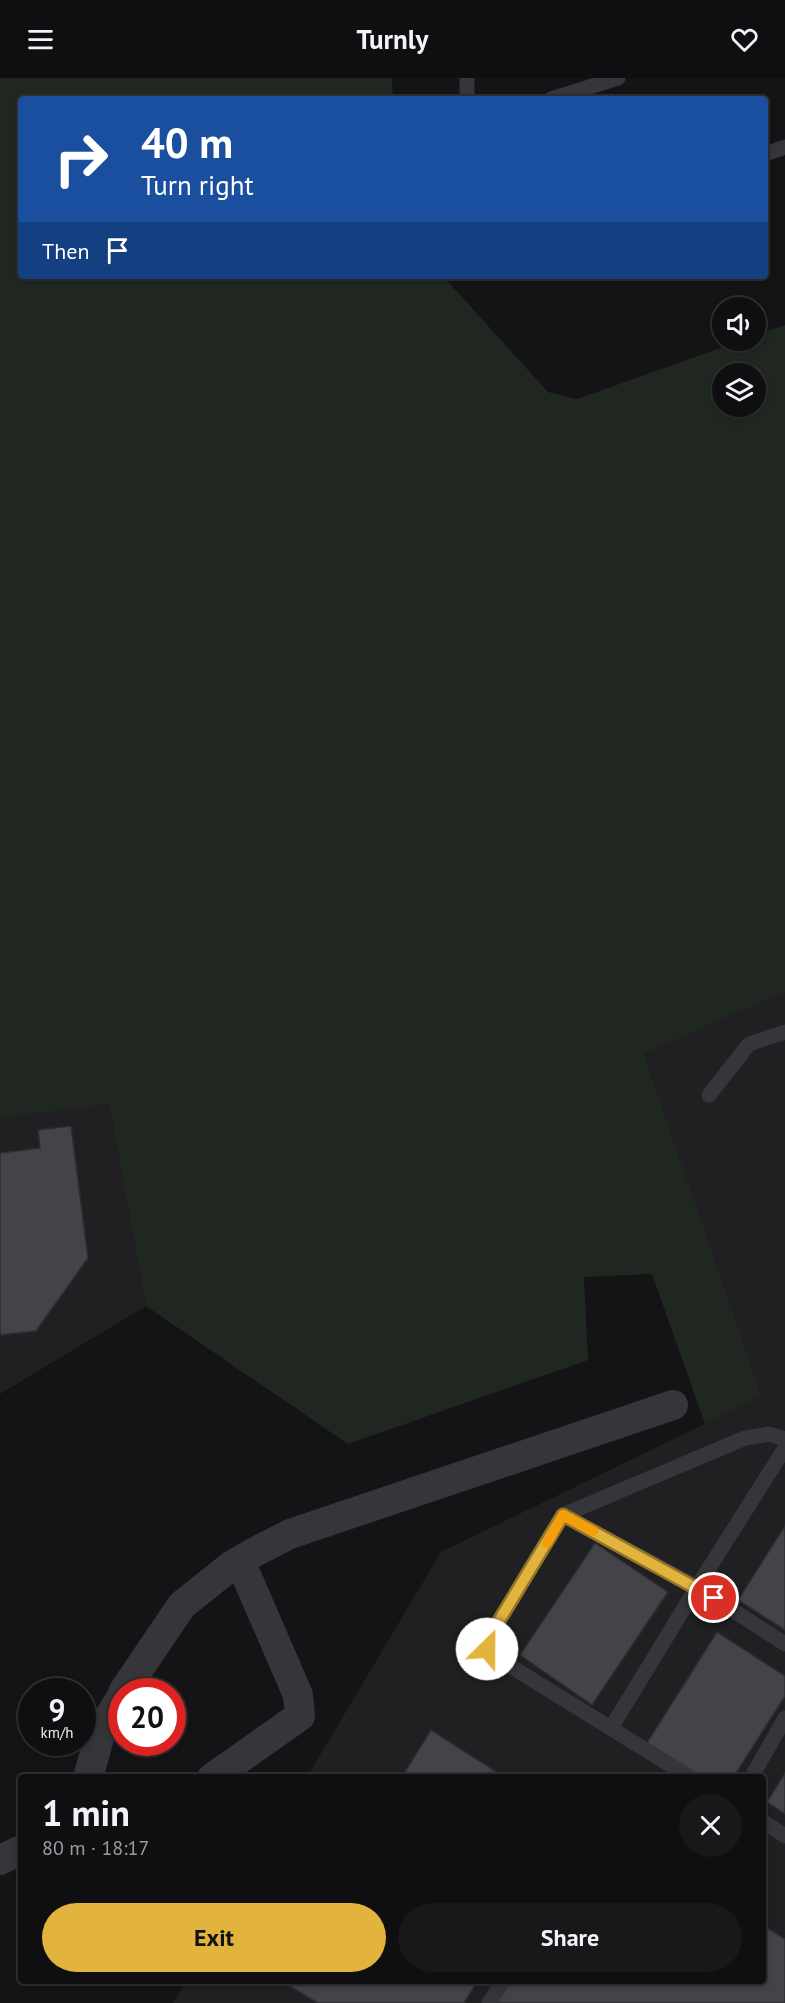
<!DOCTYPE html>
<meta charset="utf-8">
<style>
body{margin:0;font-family:"PT Sans",sans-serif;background:#181719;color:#f1f3f6;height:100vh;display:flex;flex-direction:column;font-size:22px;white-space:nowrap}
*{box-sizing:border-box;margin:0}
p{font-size:20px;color:#9b9c9f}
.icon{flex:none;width:33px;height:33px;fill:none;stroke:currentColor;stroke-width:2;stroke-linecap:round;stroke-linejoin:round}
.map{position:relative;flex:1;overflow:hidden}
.drawer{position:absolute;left:18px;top:1696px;width:748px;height:210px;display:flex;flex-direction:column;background:#0f0e10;border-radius:6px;box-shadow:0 3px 9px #0003,0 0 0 2px #2f2e30}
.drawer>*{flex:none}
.top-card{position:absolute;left:18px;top:18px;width:750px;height:183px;border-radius:6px;box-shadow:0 3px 9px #0003,0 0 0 2px #2f2e30;background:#1a4fa0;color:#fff;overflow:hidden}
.fabs{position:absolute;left:712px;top:219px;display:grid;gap:12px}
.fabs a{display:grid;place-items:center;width:54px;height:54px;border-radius:50%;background:#0f0e10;box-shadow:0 3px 9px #0003,0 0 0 2px #2f2e30;font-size:30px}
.speed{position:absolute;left:18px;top:1600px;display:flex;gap:12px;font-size:30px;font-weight:700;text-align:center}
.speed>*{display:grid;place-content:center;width:78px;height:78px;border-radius:50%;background:#0f0e10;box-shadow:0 3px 9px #0003,0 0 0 2px #2f2e30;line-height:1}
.speed small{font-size:15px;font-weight:400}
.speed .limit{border:9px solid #d22;background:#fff;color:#111}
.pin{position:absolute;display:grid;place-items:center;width:51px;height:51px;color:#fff;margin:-26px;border:3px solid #fff;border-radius:50%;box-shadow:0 2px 6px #0007}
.me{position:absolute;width:66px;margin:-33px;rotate:23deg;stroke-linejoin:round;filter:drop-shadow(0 0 4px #0008)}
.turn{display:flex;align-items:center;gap:21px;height:126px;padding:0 24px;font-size:27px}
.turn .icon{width:78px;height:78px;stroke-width:2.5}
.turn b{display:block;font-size:42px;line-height:51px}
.then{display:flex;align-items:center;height:57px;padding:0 24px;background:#0003;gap:12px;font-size:22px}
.round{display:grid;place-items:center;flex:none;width:63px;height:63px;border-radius:32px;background:#181719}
.head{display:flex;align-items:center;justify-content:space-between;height:102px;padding:0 24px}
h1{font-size:36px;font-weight:600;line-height:45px}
.button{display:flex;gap:12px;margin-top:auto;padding:12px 24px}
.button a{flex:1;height:69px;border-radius:36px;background:#e3b43d;color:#111;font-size:24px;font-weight:600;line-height:69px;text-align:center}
.button a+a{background:#181719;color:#f1f3f6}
header{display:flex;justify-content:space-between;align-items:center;height:78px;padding:0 24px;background:#0f0e10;font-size:27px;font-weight:600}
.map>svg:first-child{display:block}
.built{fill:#202022}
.green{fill:#202721;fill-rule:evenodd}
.building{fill:#434448;stroke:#2e2e31;stroke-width:1.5}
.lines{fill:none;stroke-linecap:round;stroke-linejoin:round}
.lane{stroke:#35353a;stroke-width:15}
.street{stroke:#35353a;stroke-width:30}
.route-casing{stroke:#947528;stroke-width:15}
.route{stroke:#e3b43d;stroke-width:10}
.slow{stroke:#f59e0b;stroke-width:10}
</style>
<header><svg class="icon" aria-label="menu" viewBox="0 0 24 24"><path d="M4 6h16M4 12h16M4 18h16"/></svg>Turnly<svg class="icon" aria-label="heart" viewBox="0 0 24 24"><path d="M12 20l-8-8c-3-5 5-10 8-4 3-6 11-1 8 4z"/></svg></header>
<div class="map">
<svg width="785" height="1925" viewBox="0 0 785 1925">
<rect width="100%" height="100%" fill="#141315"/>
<path class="built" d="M785 914V1925H173L186 1904H764V1700L307 1699 441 1474 762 1318 644 976Z
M109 1025 146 1228 0 1316V1040Z"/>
<path class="green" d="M0 0H392L393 21H21V198H443L548 314 577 321 740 263 756 262V257L785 247V914L644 976 762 1318 705 1346 652 1196 584 1199 588 1282 348 1366 146 1228 109 1026 0 1040ZM723 296H756V328H723Z"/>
<path class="building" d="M71 1048 88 1180 36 1253 0 1257V1075L40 1070 38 1052Z
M785 1448V1552L738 1522Z
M595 1465 668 1514 592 1627 520 1577Z
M717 1554 785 1598V1618L733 1700H694L645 1668Z
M431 1652 506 1700H401Z
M785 1695V1736L767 1724Z
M764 1848 785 1861V1925H494L507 1904H764Z
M283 1904H477L464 1925H318Z"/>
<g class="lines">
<path class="lane" d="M467 0V21
M551 21 618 0
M765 76 785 69
M709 1017 749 966 785 954
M563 1437 697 1509 785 1566
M611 1650 697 1509 785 1370
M691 1700 494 1578 487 1571 488 1561 563 1437 745 1360 769 1356 785 1361
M751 1700 785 1640
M764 1744 785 1758
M489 1925 502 1904"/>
<path class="street" d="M123 1614 182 1527 231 1488 253 1475 290 1456 673 1327
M88 1700 101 1653 122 1618
M212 1700 300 1638 298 1617 240 1483
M0 1782 21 1772"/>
</g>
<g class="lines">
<g class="route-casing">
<path id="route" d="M487 1571 488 1561 563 1437 714 1520"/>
</g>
<use href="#route" class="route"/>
<path class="slow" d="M547 1465 563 1437 593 1453"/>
</g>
</svg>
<div class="fabs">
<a><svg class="icon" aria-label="sound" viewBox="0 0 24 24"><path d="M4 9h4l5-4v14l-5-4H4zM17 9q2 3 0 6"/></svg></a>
<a><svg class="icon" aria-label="layers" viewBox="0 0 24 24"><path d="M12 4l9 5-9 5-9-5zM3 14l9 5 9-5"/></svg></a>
</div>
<div class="speed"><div>9<small>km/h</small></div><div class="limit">20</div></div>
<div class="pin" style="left:714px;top:1520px;background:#d93025"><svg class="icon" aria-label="arrive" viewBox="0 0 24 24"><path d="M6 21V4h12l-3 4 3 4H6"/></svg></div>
<svg class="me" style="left:487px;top:1571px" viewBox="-20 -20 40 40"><circle r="19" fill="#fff"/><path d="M0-13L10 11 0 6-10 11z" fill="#e3b43d"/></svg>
<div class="top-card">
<div class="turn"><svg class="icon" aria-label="right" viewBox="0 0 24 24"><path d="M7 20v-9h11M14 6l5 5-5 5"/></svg><div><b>40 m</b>Turn right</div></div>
<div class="then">Then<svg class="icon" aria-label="arrive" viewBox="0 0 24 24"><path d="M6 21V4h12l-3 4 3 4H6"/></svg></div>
</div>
<section class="drawer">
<div class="head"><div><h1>1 min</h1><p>80 m · 18:17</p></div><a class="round"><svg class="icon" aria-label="close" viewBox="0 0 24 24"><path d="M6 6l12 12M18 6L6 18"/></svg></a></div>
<div class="button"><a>Exit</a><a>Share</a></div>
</section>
</div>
